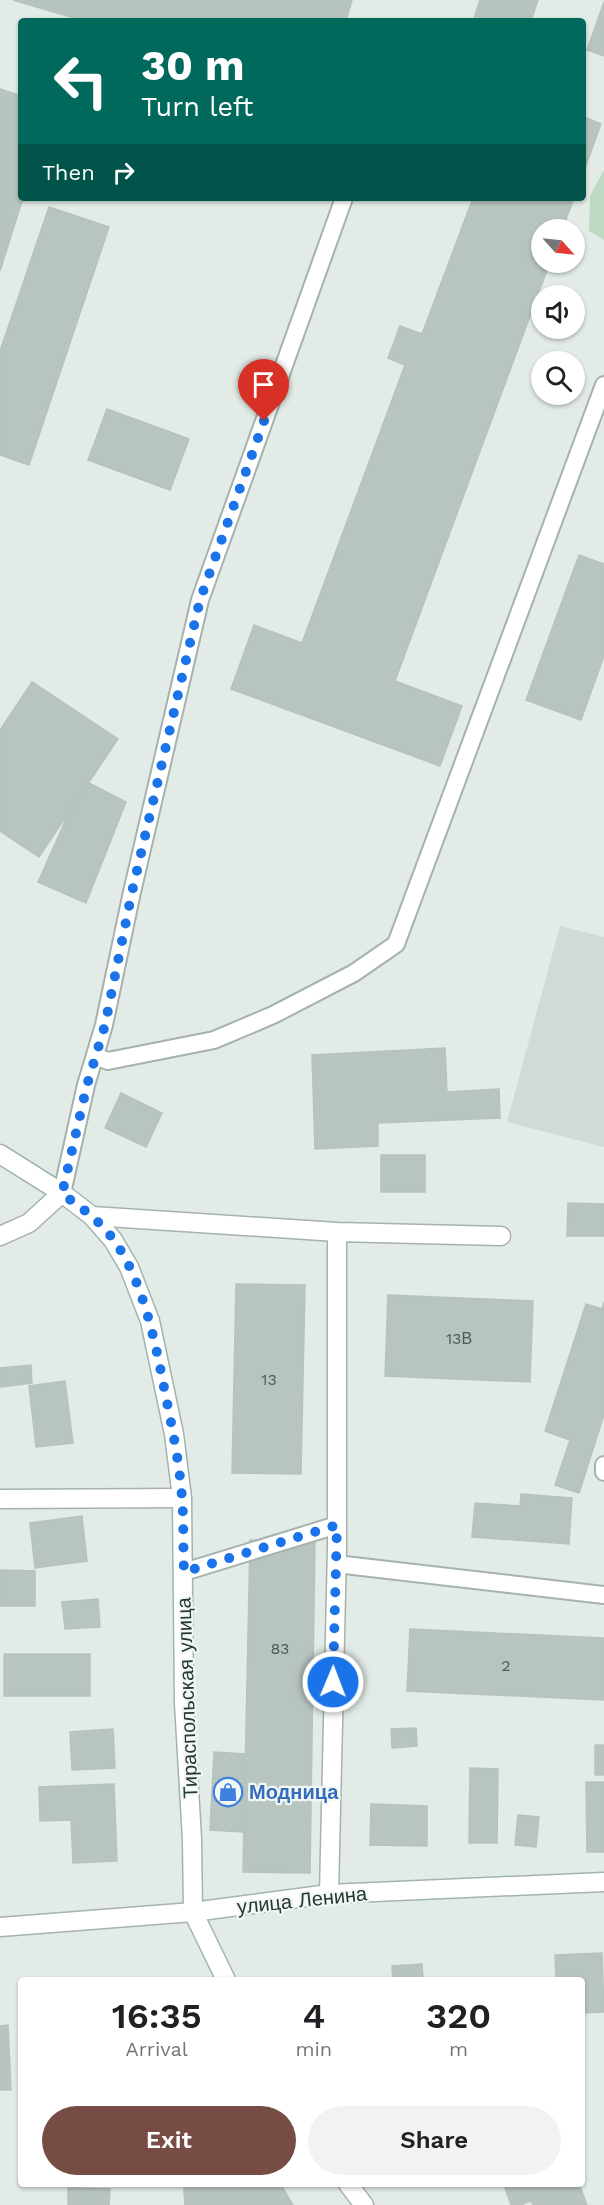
<!DOCTYPE html>
<meta charset="utf-8">
<style>
body{margin:0;font-family:"Work Sans",sans-serif;background:#f2f2f2;color:#202124;height:100vh;display:flex;flex-direction:column;font-size:22px;white-space:nowrap}
*{box-sizing:border-box;margin:0}
p{font-size:20px;color:#757577}
.icon{flex:none;width:33px;height:33px;fill:none;stroke:currentColor;stroke-width:2;stroke-linecap:round;stroke-linejoin:round}
.map{position:relative;flex:1;overflow:hidden}
.side{position:absolute;left:18px;top:1977px;width:567px;height:210px;display:flex;flex-direction:column;background:#fff;border-radius:6px;box-shadow:0 2px 4px #0004}
.side>*{flex:none}
.top-card{position:absolute;left:18px;top:18px;width:568px;height:183px;border-radius:6px;box-shadow:0 2px 4px #0004;background:#00695c;color:#fff;overflow:hidden}
.needle{width:39px;rotate:117deg}
.fabs{position:absolute;left:531px;top:219px;display:grid;gap:12px}
.fabs a{display:grid;place-items:center;width:54px;height:54px;border-radius:50%;background:#fff;box-shadow:0 2px 4px #0004;font-size:30px}
.pin{position:absolute;display:grid;place-items:center;width:51px;height:51px;color:#fff;margin:-62px -26px;border-radius:50% 50% 50% 0;rotate:-45deg;box-shadow:0 0 6px #0007}
.pin .icon{rotate:45deg}
.me{position:absolute;width:66px;margin:-33px;rotate:1deg;stroke-linejoin:round;filter:drop-shadow(0 0 4px #0008)}
.turn{display:flex;align-items:center;gap:21px;height:126px;padding:0 24px;font-size:27px}
.turn .icon{width:78px;height:78px;stroke-width:2.5}
.turn b{display:block;font-size:42px;line-height:51px}
.then{display:flex;align-items:center;height:57px;padding:0 24px;background:#0003;gap:12px;font-size:22px}
.eta{display:flex;justify-content:space-evenly;align-items:center;height:102px;text-align:center}
.eta b{font-size:36px;font-weight:600;line-height:42px}
.cta{display:flex;gap:12px;margin-top:auto;padding:12px 24px}
.cta a{flex:1;height:69px;border-radius:36px;background:#774c44;color:#fff;font-size:24px;font-weight:600;line-height:69px;text-align:center}
.cta a+a{background:#f2f2f2;color:#202124}
.map>svg:first-child{display:block}
.built{fill:#d1dad5}
.green{fill:#bed9c4}
.building{fill:#b8c5bf;stroke:#b6c3bd;stroke-width:1.5}
.lines{fill:none;stroke-linecap:round;stroke-linejoin:round}
.lane-casing{stroke:#a5b2ad;stroke-width:20}
.street-casing{stroke:#a5b2ad;stroke-width:21}
.secondary-casing{stroke:#a2b5ad;stroke-width:21}
.lane{stroke:#fff;stroke-width:16}
.street{stroke:#fff;stroke-width:18}
.secondary{stroke:#fff;stroke-width:18}
.route{stroke:#1a73e8;stroke-width:10;stroke-dasharray:0 18}
.labels{text-anchor:middle;dominant-baseline:central;stroke-width:4.5;stroke-linejoin:round;paint-order:stroke}
.number-label{font-size:16px;fill:#495c56}
.street-label{font-size:20px;fill:#243933;stroke:#f2f7f5}
.shop-label{font-size:20px;font-weight:bold;fill:#366cbe;stroke:#f2f7f5;text-anchor:start}
</style>
<div class="map">
<svg width="604" height="2205" viewBox="0 0 604 2205">
<rect width="100%" height="100%" fill="#e2ebe6"/>
<path class="built" d="M560 926 604 937V1147L507 1122Z"/>
<path class="green" d="M604 170V240L589 231 590 196Z"/>
<path class="building" d="M13 0H352L346 21H84Z
M480 0H538L531 21H473Z
M604 2V56L587 50Z
M0 89 21 96V198H23L0 271Z
M584 117 601 124 584 171Z
M473 198H574L562 230H542V262H550L395 681 462 706 440 766 231 689 254 625 302 643 405 365 388 358 400 326 422 334Z
M49 207 109 227 29 465 0 455V351Z
M107 409 189 439 170 490 88 460Z
M579 555 604 564V656L581 720 526 700Z
M32 682 118 739 39 857 0 831V730Z
M89 783 126 802 86 903 38 882 67 817Z
M445 1048 447 1092 499 1089 500 1118 378 1123V1146L315 1149 312 1055Z
M121 1093 162 1113 146 1147 105 1128Z
M381 1155H425V1192H381Z
M568 1203 604 1204V1236H567Z
M236 1284 305 1285 301 1474 232 1473Z
M388 1295 533 1301 530 1382 385 1376Z
M604 1302V1415L579 1493 555 1485 570 1440 545 1431 586 1304 602 1309Z
M31 1365 32 1383 0 1387V1368Z
M65 1381 73 1443 36 1447 29 1386Z
M521 1494 572 1498 569 1544 472 1537 475 1503 520 1506Z
M82 1516 87 1561 35 1568 30 1523Z
M250 1540 315 1541 310 1873 243 1872Z
M0 1570 35 1571V1606H0Z
M98 1599 100 1627 65 1629 62 1602Z
M410 1629 604 1638V1700L407 1691Z
M4 1654H90V1696H4Z
M416 1728 417 1746 392 1748 391 1729Z
M113 1729 115 1768 72 1770 70 1732Z
M595 1745H604V1775H595Z
M214 1752 245 1754 243 1832 210 1830Z
M470 1768 498 1769 497 1843H469Z
M586 1782H604V1852H587Z
M114 1784 117 1861 73 1863 71 1820 40 1821 39 1787Z
M371 1804 427 1806V1846L370 1845Z
M518 1815 539 1817 536 1847 515 1845Z
M602 1953 604 2012 582 2013V1980H556L555 1955Z
M422 1964 423 1980H393L392 1966Z
M8 2025 11 2090H0V2026Z
M184 2184H283L281 2185 293 2205H248L240 2192H184Z
M517 2184H579L587 2205H533L531 2201 520 2205H511L505 2188Z
M68 2188 110 2189 109 2205H68Z
M184 2192H240L248 2205H185Z"/>
<g class="lines">
<g class="lane-casing">
<path id="lane" d="M95 1056 108 1061 214 1040 273 1015 354 973 396 944 604 385
M62 1193 86 1085 104 1025 132 892 200 600 344 198
M604 1465V1472
M336 1564 604 1595
M184 1572 337 1525"/>
</g>
<g class="street-casing">
<path id="street" d="M92 1216 337 1232 501 1236
M0 1236 29 1223 62 1193
M0 1499 182 1498
M329 1894 337 1549V1232
M0 1927 193 1912"/>
</g>
<g class="secondary-casing">
<path id="secondary" d="M0 1154 62 1193 92 1216 113 1240 129 1267 150 1321 174 1434 182 1498 184 1703 192 1839 193 1912 226 1980
M193 1912 329 1894 604 1882
M348 2184 364 2205"/>
</g>
<use href="#lane" class="lane"/>
<use href="#street" class="street"/>
<use href="#secondary" class="secondary"/>
</g>
<g class="lines">
<path class="route" d="M264 421 200 600 132 892 105 1025 87 1085 62 1194C81 1207 99 1220 113 1239 140 1276 152 1328 161 1372 169 1414 179 1456 182 1498 184 1523 183 1548 184 1572L337 1525 333 1682"/>
</g>
<defs>
<g id="shop-ring" transform="scale(1.5)"><circle r="9.5" fill="#f2f7f5" stroke="#3f7fe0" stroke-width="1.5"/><path d="M-5-2.5h2.3a2.7 3.5 0 0 1 5.4 0H5L5.5 6h-11ZM-1.5-2.5h3a1.5 2.3 0 0 0-3 0Z" fill="#3f7fe0"/></g>
</defs>
<g fill-rule="evenodd">
<use href="#shop-ring" x="228" y="1792"/>
</g>
<g class="labels">
<g class="number-label">
<text x="459" y="1338">13В</text>
<text x="269" y="1379">13</text>
<text x="280" y="1648">83</text>
<text x="506" y="1665">2</text>
</g>
<g class="street-label">
<text transform="translate(187 1698) rotate(-92)">Тираспольская улица</text>
<text transform="translate(302 1900) rotate(-6)">улица Ленина</text>
</g>
<g class="shop-label">
<text x="249" y="1792">Модница</text>
</g>
</g>
</svg>
<div class="fabs">
<a><svg class="needle" viewBox="-14 -14 28 28"><path d="M0-13l5 13h-10z" fill="#e53935"/><path d="M0 13l5-13h-10z" fill="#757577"/></svg></a>
<a><svg class="icon" aria-label="sound" viewBox="0 0 24 24"><path d="M4 9h4l5-4v14l-5-4H4zM17 9q2 3 0 6"/></svg></a>
<a><svg class="icon" aria-label="search" viewBox="0 0 24 24"><circle cx="10" cy="10" r="6"/><path d="M15 15l6 6"/></svg></a>
</div>
<div class="pin" style="left:264px;top:421px;background:#d93025"><svg class="icon" aria-label="arrive" viewBox="0 0 24 24"><path d="M6 21V4h12l-3 4 3 4H6"/></svg></div>
<svg class="me" style="left:333px;top:1682px" viewBox="-20 -20 40 40"><circle r="17" fill="#1a73e8" stroke="#fff" stroke-width="3"/><path d="M0-11L8 9 0 5-8 9z" fill="#fff"/></svg>
<div class="top-card">
<div class="turn"><svg class="icon" aria-label="left" viewBox="0 0 24 24"><path d="M17 20v-9H6M10 6l-5 5 5 5"/></svg><div><b>30 m</b>Turn left</div></div>
<div class="then">Then<svg class="icon" aria-label="right" viewBox="0 0 24 24"><path d="M7 20v-9h11M14 6l5 5-5 5"/></svg></div>
</div>
<section class="side">
<div class="eta">
<div><b>16:35</b><p>Arrival</p></div>
<div><b>4</b><p>min</p></div>
<div><b>320</b><p>m</p></div>
</div>
<div class="cta"><a>Exit</a><a>Share</a></div>
</section>
</div>
